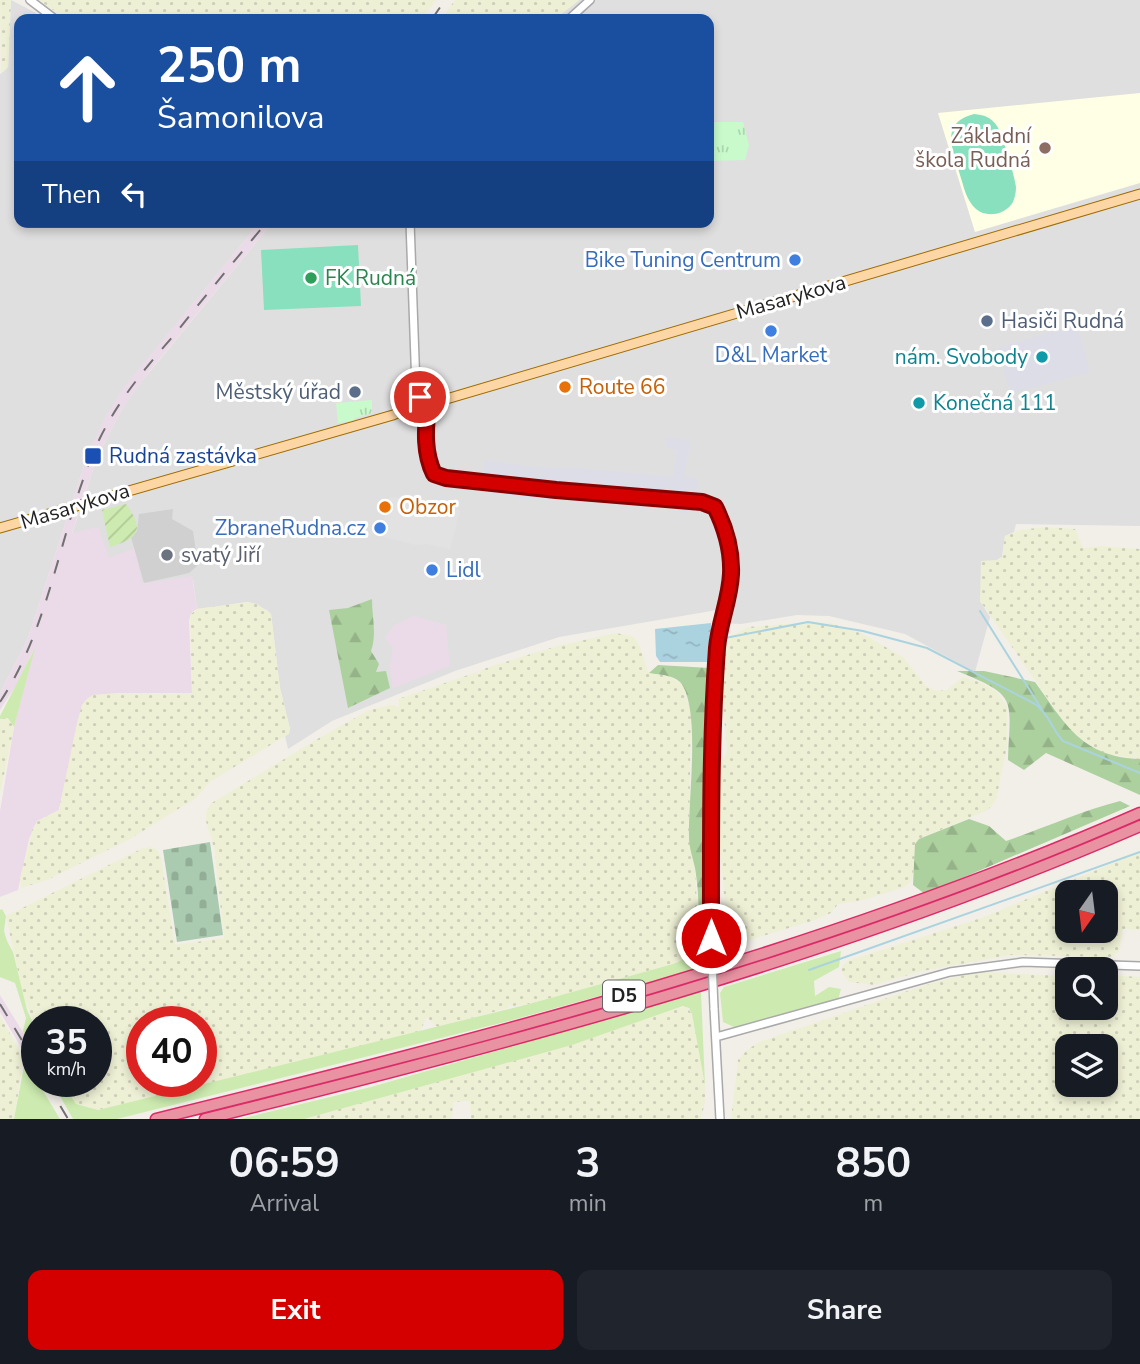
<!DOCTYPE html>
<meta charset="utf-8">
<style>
body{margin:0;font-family:"Nunito Sans",sans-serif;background:#20242c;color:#f1f3f6;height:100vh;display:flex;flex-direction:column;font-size:26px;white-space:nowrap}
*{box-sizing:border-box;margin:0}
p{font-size:23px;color:#9ea1a6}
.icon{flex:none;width:38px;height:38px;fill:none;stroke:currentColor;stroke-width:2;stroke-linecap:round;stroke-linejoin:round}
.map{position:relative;height:1119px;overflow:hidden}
.panel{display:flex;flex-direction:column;background:#171b24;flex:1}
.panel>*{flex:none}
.hud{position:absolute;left:14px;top:14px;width:700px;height:214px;border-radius:14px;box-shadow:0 4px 10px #0003;background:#1a4fa0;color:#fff;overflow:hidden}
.needle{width:46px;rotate:194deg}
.controls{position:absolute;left:1055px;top:880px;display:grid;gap:14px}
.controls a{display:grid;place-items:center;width:63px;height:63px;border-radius:14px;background:#171b24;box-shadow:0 4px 10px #0003;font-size:35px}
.speed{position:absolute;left:21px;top:1006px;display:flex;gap:14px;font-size:35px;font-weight:700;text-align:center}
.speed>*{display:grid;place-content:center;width:91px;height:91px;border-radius:50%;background:#171b24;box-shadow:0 4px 10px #0003;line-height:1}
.speed small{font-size:18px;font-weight:400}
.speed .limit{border:10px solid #d22;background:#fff;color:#111}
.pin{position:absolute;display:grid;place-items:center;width:60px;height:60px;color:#fff;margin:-30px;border:4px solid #fff;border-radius:50%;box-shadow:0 2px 7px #0007}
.me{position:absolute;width:77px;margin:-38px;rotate:0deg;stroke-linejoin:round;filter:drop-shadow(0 0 5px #0008)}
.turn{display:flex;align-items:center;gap:24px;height:147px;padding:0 28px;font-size:32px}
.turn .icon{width:91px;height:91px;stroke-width:2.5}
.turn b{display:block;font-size:49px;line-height:60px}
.then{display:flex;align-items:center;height:66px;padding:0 28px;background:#0003;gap:14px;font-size:26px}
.eta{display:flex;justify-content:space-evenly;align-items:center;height:119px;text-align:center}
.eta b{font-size:42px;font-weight:700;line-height:49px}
.primary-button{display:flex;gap:14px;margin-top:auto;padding:14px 28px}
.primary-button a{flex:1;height:80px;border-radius:14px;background:#d40000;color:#fff;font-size:28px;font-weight:700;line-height:80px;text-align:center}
.primary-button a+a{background:#20242c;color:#f1f3f6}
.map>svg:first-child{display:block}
.residential{fill:#e0dfdf}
.industrial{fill:#ebdbe8}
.education{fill:#ffffe5}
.religious{fill:#d0d0d0}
.farmland{fill:url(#farmland-dots);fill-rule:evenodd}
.grass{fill:#cdebb0}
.forest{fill:url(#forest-firs)}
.cemetery{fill:url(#cemetery-stones)}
.park{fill:url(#park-tufts)}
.garden{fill:url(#garden-furrows)}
.pitch{fill:#88e0be}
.parking{fill:#e2e2e2}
.plaza{fill:#dddde8}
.water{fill:url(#water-ripples)}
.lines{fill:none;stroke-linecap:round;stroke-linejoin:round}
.stream{stroke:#aad3df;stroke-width:2}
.minor-casing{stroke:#a9a9a9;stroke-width:10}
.major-casing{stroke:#a06b00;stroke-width:11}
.highway-casing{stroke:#dc2a67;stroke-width:13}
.minor{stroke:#fff;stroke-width:7}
.major{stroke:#fcd6a4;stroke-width:9}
.highway{stroke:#e892a2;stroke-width:10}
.rail{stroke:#707070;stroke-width:2;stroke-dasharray:14 14;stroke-linecap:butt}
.minor-bridge-casing{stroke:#a9a9a9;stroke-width:10;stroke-linecap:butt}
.minor-bridge{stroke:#fff;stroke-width:7}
.route-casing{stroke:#8a0000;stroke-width:18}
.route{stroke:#d40000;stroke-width:12}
.education-dot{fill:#8d6e63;stroke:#fff;stroke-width:2.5}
.shop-dot{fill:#3f7fe0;stroke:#fff;stroke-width:2.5}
.leisure-dot{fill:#2e9e5b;stroke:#fff;stroke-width:2.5}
.service-dot{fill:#5c6f8a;stroke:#fff;stroke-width:2.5}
.culture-dot{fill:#0f9aa8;stroke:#fff;stroke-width:2.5}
.food-dot{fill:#e8710a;stroke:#fff;stroke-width:2.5}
.transit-dot{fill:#1a4fb4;stroke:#fff;stroke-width:2.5}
.worship-dot{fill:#6b7280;stroke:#fff;stroke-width:2.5}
.labels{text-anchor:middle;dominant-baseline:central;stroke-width:6;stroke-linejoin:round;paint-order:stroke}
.shield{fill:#fff;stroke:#646464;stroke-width:2}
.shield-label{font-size:19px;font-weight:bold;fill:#222}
.education-label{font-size:21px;fill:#785e54;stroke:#fff;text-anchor:end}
.shop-label{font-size:21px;fill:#366cbe;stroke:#fff;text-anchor:end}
.leisure-label{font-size:21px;fill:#27864d;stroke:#fff;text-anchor:start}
.street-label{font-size:21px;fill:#222;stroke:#fff}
.service-label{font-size:21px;fill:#4e5e75;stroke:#fff;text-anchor:start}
.culture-label{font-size:21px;fill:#0d838f;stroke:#fff;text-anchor:end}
.food-label{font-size:21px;fill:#c56008;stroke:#fff;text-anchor:start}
.transit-label{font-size:21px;fill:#164399;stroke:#fff;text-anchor:start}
.worship-label{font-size:21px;fill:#5b616d;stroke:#fff;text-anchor:start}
</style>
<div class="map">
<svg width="1140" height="1119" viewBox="0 0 1140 1119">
<defs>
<pattern id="farmland-dots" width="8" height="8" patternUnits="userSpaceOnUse" patternTransform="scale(1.75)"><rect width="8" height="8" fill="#eef0d5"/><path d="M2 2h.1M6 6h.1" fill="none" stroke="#ccceb7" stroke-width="1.8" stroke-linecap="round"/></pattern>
<pattern id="forest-firs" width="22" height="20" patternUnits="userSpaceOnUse" patternTransform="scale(1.75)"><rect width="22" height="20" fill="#add19e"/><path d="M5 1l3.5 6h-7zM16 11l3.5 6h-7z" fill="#95b388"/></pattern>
<pattern id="cemetery-stones" width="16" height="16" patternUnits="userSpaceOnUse" patternTransform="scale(1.75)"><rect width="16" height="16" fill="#aacbaf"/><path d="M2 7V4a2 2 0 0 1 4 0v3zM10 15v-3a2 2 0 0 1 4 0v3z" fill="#92ae96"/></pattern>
<pattern id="park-tufts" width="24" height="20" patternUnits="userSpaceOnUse" patternTransform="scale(1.75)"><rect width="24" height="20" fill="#c8facc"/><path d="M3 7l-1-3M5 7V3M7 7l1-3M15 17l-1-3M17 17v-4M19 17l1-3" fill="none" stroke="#acd6af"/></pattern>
<pattern id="garden-furrows" width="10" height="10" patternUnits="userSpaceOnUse" patternTransform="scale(1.75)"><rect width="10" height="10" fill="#cdebb0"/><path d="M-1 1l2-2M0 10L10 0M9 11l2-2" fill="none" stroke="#b0c997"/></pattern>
<pattern id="water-ripples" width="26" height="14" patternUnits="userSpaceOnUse" patternTransform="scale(1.75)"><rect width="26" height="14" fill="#aad3df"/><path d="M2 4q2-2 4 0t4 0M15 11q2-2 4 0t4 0" fill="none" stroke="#92b5bf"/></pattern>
</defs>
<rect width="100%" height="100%" fill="#f2efe9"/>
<path class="residential" d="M11 0 36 13 35 19H19V222H260L142 366 114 404 88 454 27 641 0 693V74L8 67Z
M579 0H1140V526L1016 524 1014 532 1005 536 1002 557 997 560 980 601 990 617 975 672 905 634 829 616 797 615 741 624 721 623 723 609 559 637 455 671 332 721 288 749 285 736 290 729 280 688 271 614 267 610 248 602 197 609 193 580 142 584 109 558 72 534 97 457 122 409 133 392 273 222H709V19H555Z"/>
<path class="industrial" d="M260 222H273L149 372 122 409 97 457 72 533 98 527 109 558 135 548 142 584 192 576 197 609 192 612 189 620 192 693 93 695 82 705 59 810 37 821 29 839 18 890 0 897V811L14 727 33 651 19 681 0 710V693L27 641 88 454 105 418 125 386Z
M414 616 446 625 450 666 393 688 390 667 393 648 385 637 395 625Z
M0 995 37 1055V1074L0 1012Z"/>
<path class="education" d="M1140 93V183L975 232 938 113Z"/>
<path class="religious" d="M173 509 172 519 193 531 198 565 189 573 144 583 131 537 137 531 139 514Z"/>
<path class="farmland" d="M0 0H11L8 67 1 74Z
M39 0H436L422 19H66Z
M455 0H579L555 19H441Z
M1045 527 1075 529 1083 548 1101 546 1140 549V759L1105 754 1088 744 1068 728 980 601 981 561 997 560 1002 557 1005 536 1020 530Z
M248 602 257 604 271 614 280 688 290 729 289 734 211 781 196 798 130 839 47 880 21 888 20 878 33 828 38 821 59 810 77 723 82 705 87 699 93 695 117 693H192L190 615 197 609Z
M811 622 831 623 863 634 903 657 926 686 937 691 947 690 963 677 982 683 997 692 1007 706V746L996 800 988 810 919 839 912 880 905 887 863 900 838 904 831 913 815 920 737 944 729 932 726 917 719 841 720 764 727 752 723 703 725 650 731 636 748 627Z
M615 633 633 636 640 647 648 672 671 677 683 685 691 714 689 835 695 869 697 905V940L687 958 673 964 529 1004 513 1006 509 1004 508 1008 438 1027 434 1025 427 1017 420 1031 405 1035 134 1102 98 1110 76 1104 61 1082H96V1022H37V1031L23 995 6 916 143 848 152 847 158 851 161 858 175 945 224 938 214 848 206 821V814L210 804 319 738 369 710 389 705H395L399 708 398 699 477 672 479 675 481 670 492 666 554 647ZM142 1022H201V1082H142Z
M8 717 14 727 0 794V719Z
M1140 852V930L1123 929 1119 951 1113 957 1011 955 922 971 874 985 849 982 841 971 842 966 847 961 981 918ZM1068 892H1106V931H1068Z
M981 972 1067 976 1068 1008H1106V975L1140 977V1119H731L738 1060 747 1050 759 1042 916 988 951 978ZM1068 1046H1106V1085H1068Z
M686 1006 692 1014 705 1085V1102L701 1119H471L470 1101 453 1102 452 1119H305Z
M0 1016 17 1046 23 1063 14 1119H0Z"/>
<path class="grass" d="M35 648 14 727 8 718 0 719V716Z
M2 909 6 916 4 931 7 941 13 952 27 1010 37 1031V1055L23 1031 26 1018 15 983 0 977V910Z
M707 945 705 967 505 1022 117 1119H73L52 1082H61L76 1104 98 1110 529 1004 673 964C688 959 693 949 707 945Z
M841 951 839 967 814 981 815 996 829 987 841 989 838 1000 736 1028 723 1022 720 993 724 987Z
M701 992 705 1085 692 1014 689 1008 683 1006 572 1045 304 1119H240L371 1087Z
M25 1061 60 1119H14Z"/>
<path class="forest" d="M372 599C372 617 377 635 371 651L379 664 376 672 386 671 390 688 348 708 329 610 348 608Z
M658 665 710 668 704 821 707 945 693 949C701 926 699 892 695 868 693 858 689 848 689 837 688 800 700 717 683 686 677 675 661 675 649 673Z
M957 671H984L1035 682C1066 725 1082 757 1140 759V795L1046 753 1024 770 1008 760C1010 698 1019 696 957 671Z
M1120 801 1130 806 925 894 913 885 915 844 919 839 969 819 989 826 1006 841C1044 828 1081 811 1120 801Z"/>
<path class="cemetery" d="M210 842 223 935 177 942 163 850Z"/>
<path class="park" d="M709 122H743L749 145 745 160 709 161Z
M372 400V413L355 418 353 421 338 423 336 403Z"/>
<path class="garden" d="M126 504C145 530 139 538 110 547L102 510Z"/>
<path class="pitch" d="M974 114C984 115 991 117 997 126 1002 133 1015 177 1016 187 1016 192 1015 197 1013 202 1006 215 986 218 976 209 966 200 964 187 960 175 953 150 939 123 974 114Z
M358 245 361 306 264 310 261 250Z"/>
<path class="parking" d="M390 497 434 501 454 505 453 509 460 511 450 549 427 544 416 545 380 536Z"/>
<path class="plaza" d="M1077 325 1090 372 1011 394 996 348Z
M666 437 691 441 684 477 698 479 696 510H690V513H677L676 507 645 506V504L567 498 521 499 511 495 481 490 485 460 535 467 581 468 673 477 677 450 667 448Z"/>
<path class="water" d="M711 623 712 662H660L656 656 655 629Z"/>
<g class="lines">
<path class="stream" d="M980 611 1041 708
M720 639 808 622 863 631 927 648 1035 704C1049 714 1052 729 1063 741L1140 773
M809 970 1140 852"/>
<g class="minor-casing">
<path id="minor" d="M30 0 55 19
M569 19 590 0
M410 222 416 387 412 404
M427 415C424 434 425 456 434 474L446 478 556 490 702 502 715 507C725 527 732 551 731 574 730 599 718 623 717 648 710 744 711 841 711 938
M714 1008 720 1119
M716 1037 950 972 1023 962 1140 966"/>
</g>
<g class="major-casing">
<path id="major" d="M411 407 414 417 423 418 428 411 424 402
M0 528 393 415 411 407 416 402 443 400 1140 194"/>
</g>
<g class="highway-casing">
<path id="highway" d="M156 1119C489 1037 825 951 1140 813
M205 1119C522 1041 840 956 1140 826"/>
</g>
<use href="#minor" class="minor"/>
<use href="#major" class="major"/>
<use href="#highway" class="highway"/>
<path class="rail" d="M432 19 445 0
M0 702C53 622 60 523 100 438 119 399 147 366 175 334 205 296 236 259 267 222
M0 1004 37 1065
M46 1082 68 1119"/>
<g class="minor-bridge-casing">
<path id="minor-bridge" d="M711 938 714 1008"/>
</g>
<use href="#minor-bridge" class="minor-bridge"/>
</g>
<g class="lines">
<g class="route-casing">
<path id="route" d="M420 397 428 408C425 430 424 453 434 474L446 478 556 490 702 502 715 507C725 527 732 551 731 574 730 599 719 623 717 648 710 744 711 841 711 938"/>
</g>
<use href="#route" class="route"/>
</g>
<circle class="education-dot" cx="1045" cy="148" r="7"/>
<g class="shop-dot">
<circle cx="795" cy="260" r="7"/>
<circle cx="771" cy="331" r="7"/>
<circle cx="380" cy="528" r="7"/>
<circle cx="432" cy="570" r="7"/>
</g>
<circle class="leisure-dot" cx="311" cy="278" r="7"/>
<g class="service-dot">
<circle cx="987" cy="321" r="7"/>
<circle cx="355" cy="392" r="7"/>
</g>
<g class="culture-dot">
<circle cx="1042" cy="357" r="7"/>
<circle cx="919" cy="403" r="7"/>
</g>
<g class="food-dot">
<circle cx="565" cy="387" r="7"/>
<circle cx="385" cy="507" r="7"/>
</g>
<rect class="transit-dot" x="84" y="447" width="18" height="18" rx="3.5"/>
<circle class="worship-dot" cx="167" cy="555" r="7"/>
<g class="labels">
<rect class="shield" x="603" y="980.5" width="42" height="31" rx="5"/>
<g class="shield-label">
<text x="624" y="996">D5</text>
</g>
<g class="education-label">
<text x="1031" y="136">Základní<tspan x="1031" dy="24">škola Rudná</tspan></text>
</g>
<g class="shop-label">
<text x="781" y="260">Bike Tuning Centrum</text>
<text x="771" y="355" text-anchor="middle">D&amp;L Market</text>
<text x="366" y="528">ZbraneRudna.cz</text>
<text x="446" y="570" text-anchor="start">Lidl</text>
</g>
<g class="leisure-label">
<text x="325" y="278">FK Rudná</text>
</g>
<g class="street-label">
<text transform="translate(791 297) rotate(-16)">Masarykova</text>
<text transform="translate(75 506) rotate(-17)">Masarykova</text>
</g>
<g class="service-label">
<text x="1001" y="321">Hasiči Rudná</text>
<text x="341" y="392" text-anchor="end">Městský úřad</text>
</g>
<g class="culture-label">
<text x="1028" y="357">nám. Svobody</text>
<text x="933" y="403" text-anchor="start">Konečná 111</text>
</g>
<g class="food-label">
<text x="579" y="387">Route 66</text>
<text x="399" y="507">Obzor</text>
</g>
<g class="transit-label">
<text x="109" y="456">Rudná zastávka</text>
</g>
<g class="worship-label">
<text x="181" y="555">svatý Jiří</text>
</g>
</g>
</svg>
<div class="controls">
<a><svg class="needle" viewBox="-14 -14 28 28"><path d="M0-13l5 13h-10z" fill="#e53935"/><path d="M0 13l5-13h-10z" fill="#9ea1a6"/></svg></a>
<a><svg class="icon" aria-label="search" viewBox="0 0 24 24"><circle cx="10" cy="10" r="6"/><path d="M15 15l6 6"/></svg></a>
<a><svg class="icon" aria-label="layers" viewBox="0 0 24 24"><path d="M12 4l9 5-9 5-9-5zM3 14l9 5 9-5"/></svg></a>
</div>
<div class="speed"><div>35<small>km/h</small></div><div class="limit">40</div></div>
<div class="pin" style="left:420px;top:397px;background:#d93025"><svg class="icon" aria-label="arrive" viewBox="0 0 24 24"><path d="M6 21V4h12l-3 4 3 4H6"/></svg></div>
<svg class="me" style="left:711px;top:938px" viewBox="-20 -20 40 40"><circle r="17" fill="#d40000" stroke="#fff" stroke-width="3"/><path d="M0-11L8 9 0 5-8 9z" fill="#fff"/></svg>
<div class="hud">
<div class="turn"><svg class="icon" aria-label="ahead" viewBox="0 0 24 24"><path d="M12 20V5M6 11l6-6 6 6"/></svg><div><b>250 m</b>Šamonilova</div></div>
<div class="then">Then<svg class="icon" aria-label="left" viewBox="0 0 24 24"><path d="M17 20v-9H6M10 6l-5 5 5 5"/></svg></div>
</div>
</div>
<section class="panel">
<div class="eta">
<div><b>06:59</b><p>Arrival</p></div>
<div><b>3</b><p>min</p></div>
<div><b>850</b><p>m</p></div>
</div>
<div class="primary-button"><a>Exit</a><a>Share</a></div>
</section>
